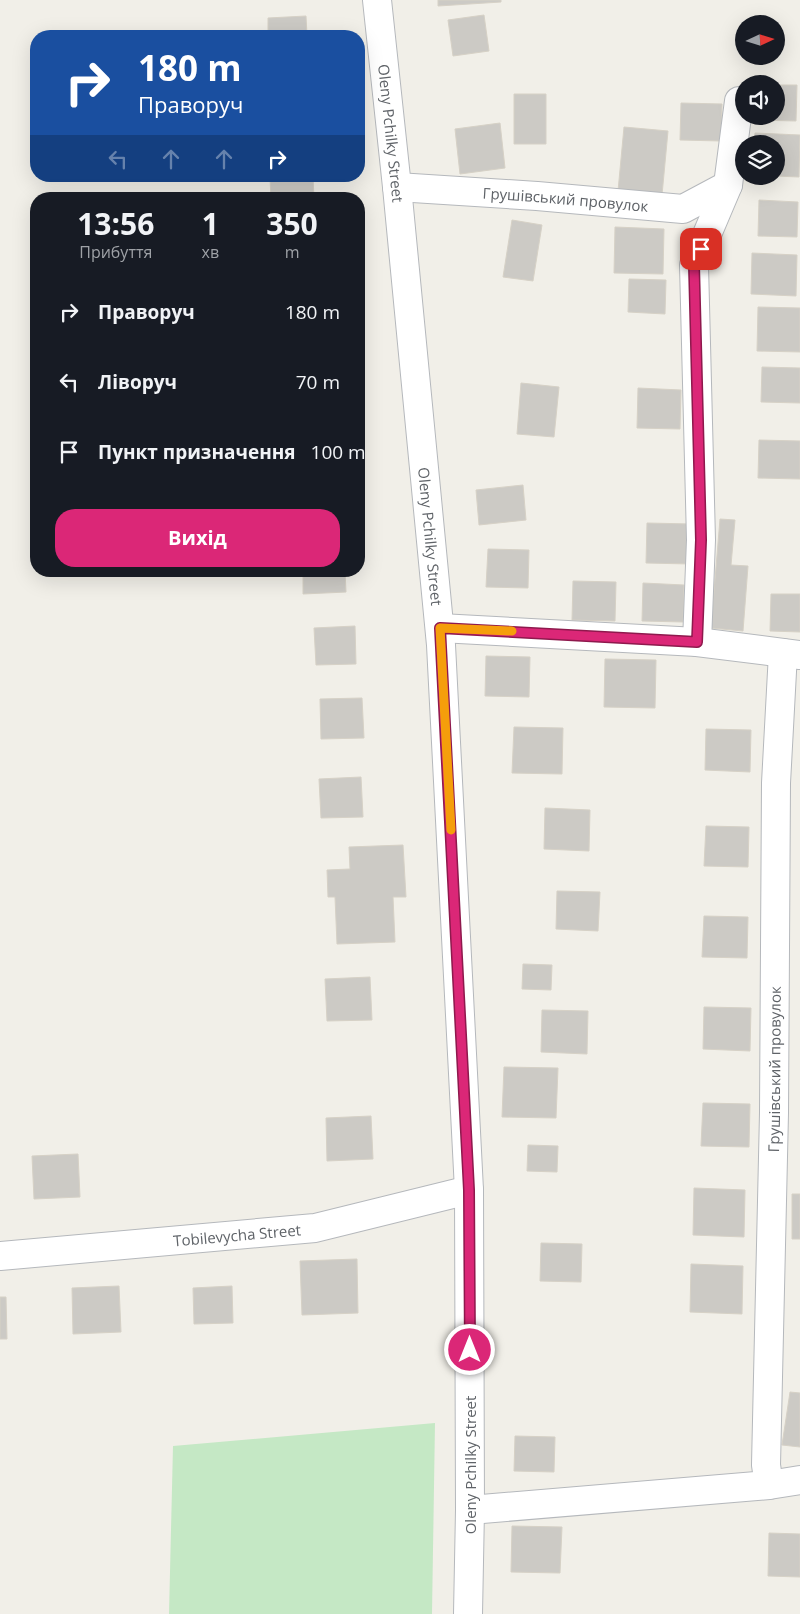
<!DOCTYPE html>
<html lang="uk">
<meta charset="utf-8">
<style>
body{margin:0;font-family:"Open Sans",sans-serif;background:#20242c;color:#f1f3f6;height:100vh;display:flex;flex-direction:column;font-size:19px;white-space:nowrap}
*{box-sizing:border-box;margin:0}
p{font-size:16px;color:#9ea1a6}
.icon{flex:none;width:28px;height:28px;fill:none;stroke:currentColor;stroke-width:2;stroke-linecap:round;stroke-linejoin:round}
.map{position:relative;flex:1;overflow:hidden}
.drawer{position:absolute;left:30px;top:192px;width:335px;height:385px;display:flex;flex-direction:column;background:#171b24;border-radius:20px;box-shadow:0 5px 20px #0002}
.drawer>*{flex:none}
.hud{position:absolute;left:30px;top:30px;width:335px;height:152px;border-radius:20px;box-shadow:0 5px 20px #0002;background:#1a4fa0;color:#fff;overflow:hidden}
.needle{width:32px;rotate:86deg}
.controls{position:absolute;left:735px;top:15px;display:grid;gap:10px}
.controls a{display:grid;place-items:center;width:50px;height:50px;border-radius:50%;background:#171b24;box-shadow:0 5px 20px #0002;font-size:25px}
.pin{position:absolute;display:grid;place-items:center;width:42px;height:42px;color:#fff;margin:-21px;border-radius:10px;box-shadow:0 2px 8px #0006}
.me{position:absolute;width:55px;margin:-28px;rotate:0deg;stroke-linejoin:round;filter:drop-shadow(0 0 4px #0008)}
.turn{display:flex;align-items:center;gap:18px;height:105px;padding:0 25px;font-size:22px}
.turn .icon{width:65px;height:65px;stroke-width:2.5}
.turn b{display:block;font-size:35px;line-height:42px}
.lanes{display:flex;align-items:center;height:48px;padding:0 25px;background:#0003;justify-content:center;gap:25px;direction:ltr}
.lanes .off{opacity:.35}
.eta{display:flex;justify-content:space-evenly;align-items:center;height:85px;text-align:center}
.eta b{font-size:30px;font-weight:700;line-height:35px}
.cta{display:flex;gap:10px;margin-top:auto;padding:10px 25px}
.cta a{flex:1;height:58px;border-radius:20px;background:#db2777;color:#fff;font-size:20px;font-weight:700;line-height:58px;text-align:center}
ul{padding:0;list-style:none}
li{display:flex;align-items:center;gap:15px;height:70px;padding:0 25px}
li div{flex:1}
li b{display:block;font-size:19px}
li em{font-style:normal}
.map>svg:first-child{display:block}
.green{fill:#c5e8c5}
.building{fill:#cccac5;stroke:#d6d1c6}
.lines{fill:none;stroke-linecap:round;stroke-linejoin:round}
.minor-casing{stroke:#b5b8bc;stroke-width:30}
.tertiary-casing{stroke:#b5b8bc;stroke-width:30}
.minor{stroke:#fff;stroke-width:28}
.tertiary{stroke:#fff;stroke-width:28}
.route-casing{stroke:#8e194d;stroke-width:12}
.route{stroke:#db2777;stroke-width:9}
.slow{stroke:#f59e0b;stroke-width:9}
.labels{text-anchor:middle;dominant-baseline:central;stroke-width:4;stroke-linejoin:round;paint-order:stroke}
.street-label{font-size:15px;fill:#5f6368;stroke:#fff}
</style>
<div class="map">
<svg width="800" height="1614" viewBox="0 0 800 1614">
<rect width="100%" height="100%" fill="#f1efe8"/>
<path class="green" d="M435 1423 432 1614H169L173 1446Z"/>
<path class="building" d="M438 0H501V2L438 6Z
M484 15 489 51 453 56 448 20Z
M306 16 307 36H268V18Z
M776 85H797L796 121 756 120V116H776Z
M514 94H546V144H514Z
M681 103 722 104 721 141 680 140Z
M500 123 505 168 460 174 455 129Z
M624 127 668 131 662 195 618 191Z
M755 133 800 135 799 177 776 176V144H754Z
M313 176 314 199H271L270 178Z
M759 200 798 202 797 237 758 236Z
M512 220 542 225 533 281 503 277Z
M615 227 664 229 663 274 614 273Z
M752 253 797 255 796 296 751 294Z
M629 279 666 280 665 314 628 312Z
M758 307 800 308V352L757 351Z
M762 367 800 368V403L761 402Z
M521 383 559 387 554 437 517 434Z
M638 388 681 390 680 429 637 428Z
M759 440 800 441V479L758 478Z
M523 485 526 520 479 525 476 490Z
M720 519 735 520 731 565 748 566 743 631 711 628Z
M647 523 691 524 690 564 646 563Z
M488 549 529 550 528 588 486 587Z
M303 571H345L346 592 303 594Z
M573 581 616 582 615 621 572 620Z
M643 583 684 585 683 622 642 621Z
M771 594H800V632L770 631Z
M355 626 356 664 316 665 314 628Z
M486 656 530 657 529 697 485 696Z
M605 659 656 660 655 708 604 707Z
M362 698 364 738 321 739 320 699Z
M514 727 563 728 562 774 512 773Z
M706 729 751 730 750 772 705 770Z
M361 777 363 817 321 818 319 779Z
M545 808 590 810 589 851 544 849Z
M706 826 749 827 748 867 704 866Z
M403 845 406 897H393L395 942 337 944 335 897H328L327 870 350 869 349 847Z
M557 891 600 892 598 931 556 929Z
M704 916 748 917 747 958 702 957Z
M523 964 552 965 551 990 522 989Z
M370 977 372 1020 327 1021 325 979Z
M704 1007 751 1008 750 1051 703 1049Z
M542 1010 588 1011 587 1054 541 1052Z
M504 1067 558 1068 556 1118 502 1117Z
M703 1103 750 1104 749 1147 701 1146Z
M371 1116 373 1159 327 1161 326 1118Z
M528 1145 558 1146 557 1172 527 1171Z
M78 1154 80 1197 34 1199 32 1156Z
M694 1188 745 1190 744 1237 693 1235Z
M792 1194H800V1239H792Z
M541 1243 582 1244 581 1282 540 1281Z
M357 1259 358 1313 302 1315 300 1261Z
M691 1264 743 1266 742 1314 690 1312Z
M119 1286 121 1332 73 1334 72 1288Z
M232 1286 233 1323 194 1324 193 1288Z
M0 1297H6L7 1339H0Z
M790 1392 800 1393V1447L782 1445Z
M515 1436 555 1437 554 1472 514 1471Z
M512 1526 562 1527 560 1573 511 1572Z
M769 1533 800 1534V1577L768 1576Z"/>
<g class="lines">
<g class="minor-casing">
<g id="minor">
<path id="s1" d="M397 187 537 196 683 209 728 185"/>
<path d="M440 628 697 642 800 655"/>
<path d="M697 642 701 540 694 265 728 185 739 101"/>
<path id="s2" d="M0 1256 315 1228 469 1190"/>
<path id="s3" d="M769 1485 766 1465 774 1113 776 783 783 653"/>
<path d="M470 1510 769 1485 800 1480"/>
</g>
</g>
<g class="tertiary-casing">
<g id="tertiary">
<path id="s4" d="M377 0 397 187 441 645 469 1190 470 1510 468 1614"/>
</g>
</g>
<use href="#minor" class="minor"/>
<use href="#tertiary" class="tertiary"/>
</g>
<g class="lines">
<g class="route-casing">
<path id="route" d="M470 1350 469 1190 440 628 697 642 701 540 694 265 701 249"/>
</g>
<use href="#route" class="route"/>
<path class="slow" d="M451 830 440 628 512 631"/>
</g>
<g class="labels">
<g class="street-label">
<text stroke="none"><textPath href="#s4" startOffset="134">Oleny Pchilky Street</textPath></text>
<text stroke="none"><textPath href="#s1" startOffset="169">Грушівський провулок</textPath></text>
<text stroke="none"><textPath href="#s4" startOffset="539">Oleny Pchilky Street</textPath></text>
<text stroke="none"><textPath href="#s3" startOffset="416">Грушівський провулок</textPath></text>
<text stroke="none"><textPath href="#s2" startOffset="238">Tobilevycha Street</textPath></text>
<text transform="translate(470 1465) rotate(-90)">Oleny Pchilky Street</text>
</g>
</g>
</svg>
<div class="controls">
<a><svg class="needle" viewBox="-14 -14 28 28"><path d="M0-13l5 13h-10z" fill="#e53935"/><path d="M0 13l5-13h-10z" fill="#9ea1a6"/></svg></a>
<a><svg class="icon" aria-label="sound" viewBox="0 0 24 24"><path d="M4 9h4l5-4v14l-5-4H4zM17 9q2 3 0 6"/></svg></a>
<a><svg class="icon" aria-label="layers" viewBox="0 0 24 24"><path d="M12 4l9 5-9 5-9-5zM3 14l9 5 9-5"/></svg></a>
</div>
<div class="pin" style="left:701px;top:249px;background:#d93025"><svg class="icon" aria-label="arrive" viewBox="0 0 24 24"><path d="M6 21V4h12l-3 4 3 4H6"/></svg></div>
<svg class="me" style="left:470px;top:1350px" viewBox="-20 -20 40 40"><circle r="17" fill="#db2777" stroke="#fff" stroke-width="3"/><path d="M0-11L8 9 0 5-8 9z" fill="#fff"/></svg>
<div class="hud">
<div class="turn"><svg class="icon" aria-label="right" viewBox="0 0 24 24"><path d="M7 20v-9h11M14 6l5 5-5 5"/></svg><div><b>180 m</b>Праворуч</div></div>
<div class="lanes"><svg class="icon off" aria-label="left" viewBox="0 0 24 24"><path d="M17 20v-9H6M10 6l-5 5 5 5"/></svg><svg class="icon off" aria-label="ahead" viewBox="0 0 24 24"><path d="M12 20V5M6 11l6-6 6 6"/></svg><svg class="icon off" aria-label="ahead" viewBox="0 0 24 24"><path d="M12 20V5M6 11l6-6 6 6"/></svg><svg class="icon" aria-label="right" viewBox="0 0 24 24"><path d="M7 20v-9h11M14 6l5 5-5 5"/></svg></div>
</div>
<section class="drawer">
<div class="eta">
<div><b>13:56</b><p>Прибуття</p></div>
<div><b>1</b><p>хв</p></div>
<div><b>350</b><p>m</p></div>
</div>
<ul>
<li><svg class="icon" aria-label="right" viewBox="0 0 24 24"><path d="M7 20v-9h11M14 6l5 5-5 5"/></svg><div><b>Праворуч</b></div><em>180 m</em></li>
<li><svg class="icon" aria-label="left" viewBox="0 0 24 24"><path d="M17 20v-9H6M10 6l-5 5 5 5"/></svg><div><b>Ліворуч</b></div><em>70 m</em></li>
<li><svg class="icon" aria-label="arrive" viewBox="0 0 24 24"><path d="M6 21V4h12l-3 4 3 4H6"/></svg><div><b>Пункт призначення</b></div><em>100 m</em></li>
</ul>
<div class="cta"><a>Вихід</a></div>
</section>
</div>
